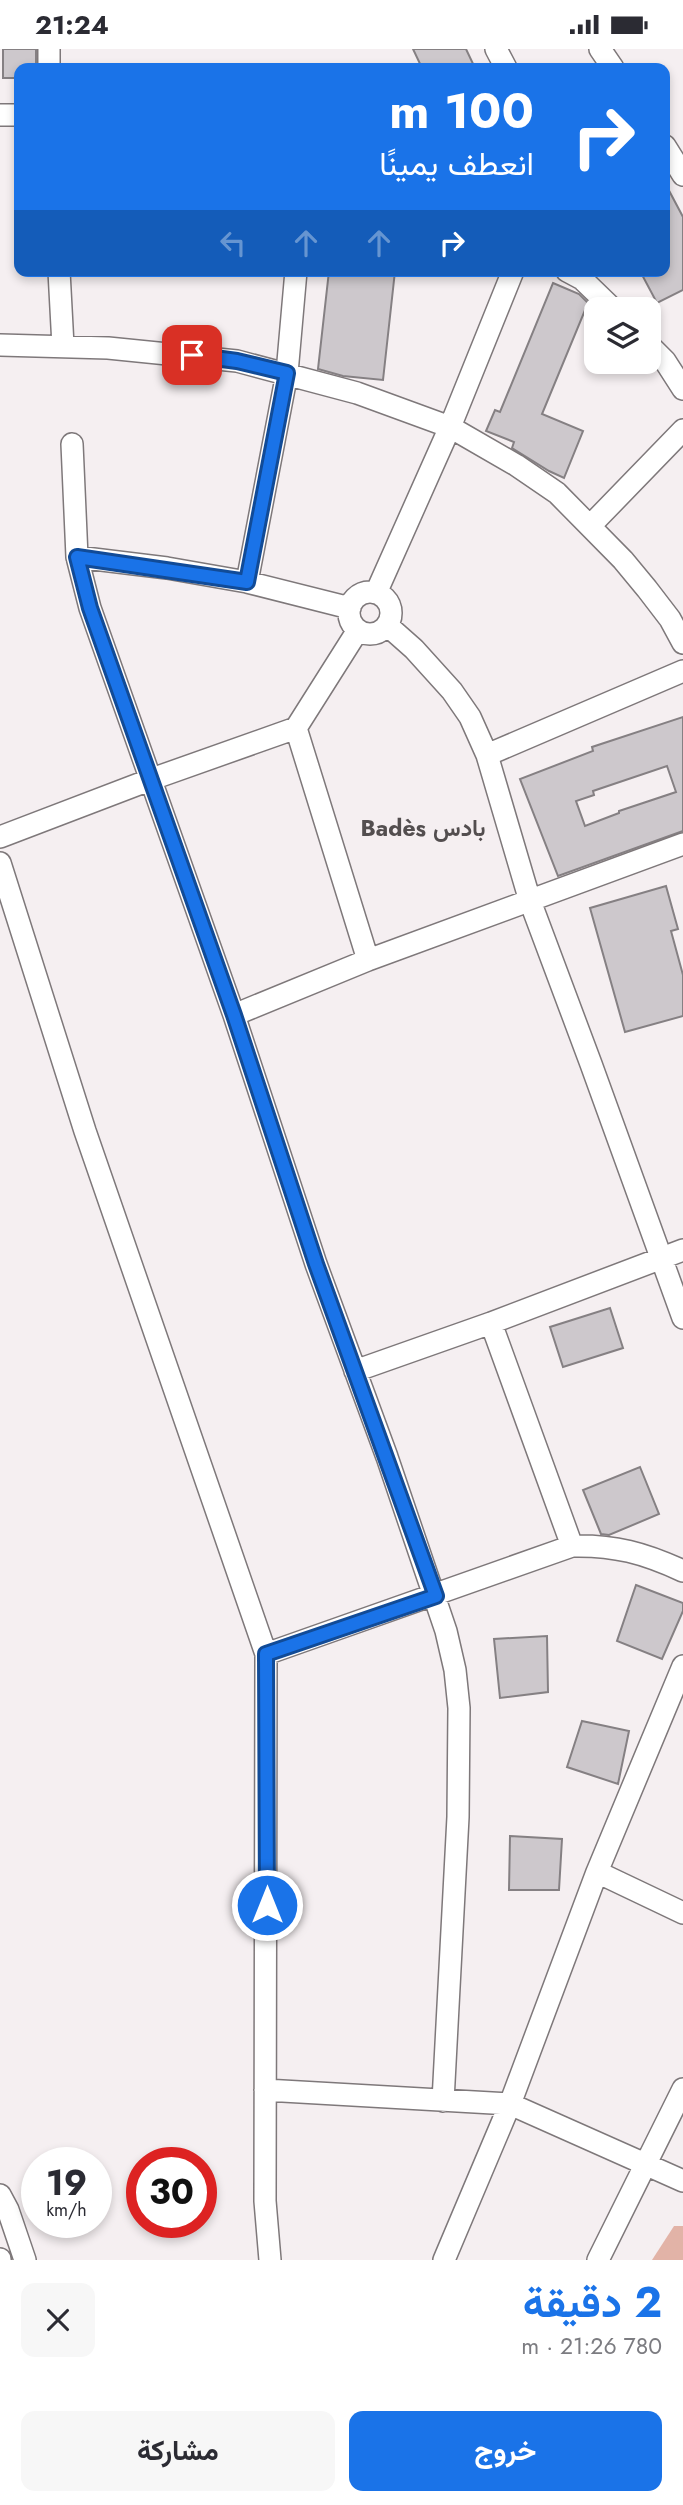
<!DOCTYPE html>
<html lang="ar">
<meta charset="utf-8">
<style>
body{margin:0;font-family:Jost,Vazirmatn,sans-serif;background:#f7f7f7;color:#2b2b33;direction:rtl;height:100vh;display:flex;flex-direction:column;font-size:26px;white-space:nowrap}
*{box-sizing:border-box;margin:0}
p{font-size:23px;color:#7c7c81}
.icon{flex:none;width:38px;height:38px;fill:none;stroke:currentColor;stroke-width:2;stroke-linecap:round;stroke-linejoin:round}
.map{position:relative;height:2211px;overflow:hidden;direction:ltr}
.details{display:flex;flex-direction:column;background:#fff;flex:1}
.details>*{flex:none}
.guide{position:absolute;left:14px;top:14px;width:656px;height:214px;border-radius:14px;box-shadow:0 4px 10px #0003;direction:rtl;background:#1a73e8;color:#fff;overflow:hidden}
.tools{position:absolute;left:584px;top:248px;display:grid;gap:14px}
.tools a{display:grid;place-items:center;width:77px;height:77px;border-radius:14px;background:#fff;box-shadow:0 4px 10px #0003;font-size:35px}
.speed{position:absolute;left:21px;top:2098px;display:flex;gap:14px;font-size:35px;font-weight:700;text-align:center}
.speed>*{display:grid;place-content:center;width:91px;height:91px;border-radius:50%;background:#fff;box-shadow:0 4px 10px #0003;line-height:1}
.speed small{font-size:18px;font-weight:400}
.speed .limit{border:10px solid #d22;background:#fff;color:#111}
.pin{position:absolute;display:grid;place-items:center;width:60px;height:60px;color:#fff;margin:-30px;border-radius:14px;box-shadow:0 4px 10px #0006}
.me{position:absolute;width:77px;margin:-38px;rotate:0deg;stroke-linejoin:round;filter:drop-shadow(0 0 5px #0008)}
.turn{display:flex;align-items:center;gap:24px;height:147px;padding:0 21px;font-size:32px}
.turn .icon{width:91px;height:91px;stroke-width:2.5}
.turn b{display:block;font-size:49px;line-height:60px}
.lanes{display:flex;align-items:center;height:66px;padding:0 21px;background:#0003;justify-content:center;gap:35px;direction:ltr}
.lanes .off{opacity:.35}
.round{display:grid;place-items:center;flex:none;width:74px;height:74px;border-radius:14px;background:#f7f7f7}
.overview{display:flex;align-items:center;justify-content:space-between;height:119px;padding:0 21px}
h1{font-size:42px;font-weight:700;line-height:52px;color:#1a73e8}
.button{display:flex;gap:14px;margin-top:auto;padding:14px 21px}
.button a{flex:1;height:80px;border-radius:14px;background:#1a73e8;color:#fff;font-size:28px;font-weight:700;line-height:80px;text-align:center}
.button a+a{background:#f7f7f7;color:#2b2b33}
.status{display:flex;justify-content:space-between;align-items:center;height:49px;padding:0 35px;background:#fff;direction:ltr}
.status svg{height:19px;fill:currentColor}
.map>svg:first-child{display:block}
.green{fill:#e2b3a7}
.building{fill:#cdc8cc;stroke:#858083;stroke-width:2;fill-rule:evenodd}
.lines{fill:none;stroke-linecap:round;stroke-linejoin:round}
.minor-casing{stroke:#7e787a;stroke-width:24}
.minor{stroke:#fff;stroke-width:21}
.route-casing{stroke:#114b97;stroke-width:18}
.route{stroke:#1a73e8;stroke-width:12}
.labels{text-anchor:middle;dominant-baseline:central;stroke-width:5;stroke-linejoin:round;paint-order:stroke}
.neighbourhood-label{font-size:23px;font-weight:bold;fill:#534e4f;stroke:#f5eff1}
</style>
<div class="status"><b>21:24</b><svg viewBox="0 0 49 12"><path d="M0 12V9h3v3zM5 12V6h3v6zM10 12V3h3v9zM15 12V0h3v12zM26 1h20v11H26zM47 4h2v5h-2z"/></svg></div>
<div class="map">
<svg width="683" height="2211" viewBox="0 0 683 2211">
<rect width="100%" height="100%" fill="#f5eff1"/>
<path class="green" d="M674 2177H683V2211H652Z"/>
<path class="building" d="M3 0H36V19H19V29H3Z
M413 0H466L475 19H422Z
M665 134 683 168V241L657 254 640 222H665Z
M329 222H395L383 331 343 327 318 320Z
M553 234 579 245 588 254 542 365 583 382 564 429 549 422 512 399 514 393 486 382 495 361 500 363Z
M683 668V782L558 827 520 730 593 702 592 698ZM667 717 676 743 619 762V764L585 777 576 752 594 746 593 742Z
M666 837 678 880 671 882 683 926V967L625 983 590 859Z
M610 1259 623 1299 563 1318 550 1278Z
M640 1418 659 1465 609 1486 601 1485 583 1441Z
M636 1536 683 1554V1562L662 1610 617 1592Z
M547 1587 548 1643 500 1649 494 1590Z
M582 1672 629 1682 618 1735 567 1718Z
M510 1787 562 1790 559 1841H509Z"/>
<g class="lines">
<g class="minor-casing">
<path id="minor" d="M49 0V19
M496 0 506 19
M600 0 613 19
M0 66H19
M665 97 683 126
M59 222 63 297
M567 222 582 230 614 261
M0 296 108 299 237 312 357 344 450 378 516 416 557 444 623 511 647 540 670 570 683 594
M649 296 665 312 683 340
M72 395 77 508 90 559 234 966 316 1215 387 1408 446 1582 455 1621 459 1659 458 1768 443 2052
M590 477 683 381
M77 508 167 519 247 533 350 559
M247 533 287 324 296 222
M349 564a21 21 0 1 1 42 0a21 21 0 1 1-42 0Z
M376 544 450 378 513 222
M388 577 414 600 452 642 470 668 487 706 530 852 591 1015 683 1269
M296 679 368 911
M487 706 683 622
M0 788 152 730 296 679 358 581
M0 814 85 1082 266 1605 265 2152 270 2211
M234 966 368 911 683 795
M491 1274 572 1497
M355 1322 491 1274 683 1201
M266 1605 572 1497C615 1496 644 1504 683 1522
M597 1823 683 1864
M265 2041 510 2055 683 2132
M0 2146 8 2161 25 2211
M0 2210V2211
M444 2211 510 2055 597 1823 683 1617
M598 2211 683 2040"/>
</g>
<use href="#minor" class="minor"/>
</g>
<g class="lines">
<g class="route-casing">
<path id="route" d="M192 306 237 312 287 324 247 533 77 508 90 559 234 966 316 1215 436 1547 266 1605 267 1856"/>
</g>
<use href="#route" class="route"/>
</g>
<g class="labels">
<g class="neighbourhood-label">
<text x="423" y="779">Badès بادس</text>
</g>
</g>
</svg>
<div class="tools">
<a><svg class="icon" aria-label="layers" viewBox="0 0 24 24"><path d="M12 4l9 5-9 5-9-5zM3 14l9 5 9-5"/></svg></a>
</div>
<div class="speed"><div>19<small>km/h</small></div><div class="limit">30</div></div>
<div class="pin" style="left:192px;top:306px;background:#d93025"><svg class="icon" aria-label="arrive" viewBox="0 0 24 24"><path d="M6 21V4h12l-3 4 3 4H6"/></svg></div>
<svg class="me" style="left:267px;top:1856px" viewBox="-20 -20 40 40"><circle r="17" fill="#1a73e8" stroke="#fff" stroke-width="3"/><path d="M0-11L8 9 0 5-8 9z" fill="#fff"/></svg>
<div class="guide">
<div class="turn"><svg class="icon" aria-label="right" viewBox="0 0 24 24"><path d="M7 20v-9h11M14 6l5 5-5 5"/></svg><div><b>100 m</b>انعطف يمينًا</div></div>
<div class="lanes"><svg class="icon off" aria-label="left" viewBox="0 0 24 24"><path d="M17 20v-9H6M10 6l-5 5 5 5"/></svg><svg class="icon off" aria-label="ahead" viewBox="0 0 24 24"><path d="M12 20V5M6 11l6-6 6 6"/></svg><svg class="icon off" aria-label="ahead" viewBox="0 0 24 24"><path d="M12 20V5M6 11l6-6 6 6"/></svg><svg class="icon" aria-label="right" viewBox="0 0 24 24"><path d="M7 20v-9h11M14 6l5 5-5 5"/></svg></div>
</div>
</div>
<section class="details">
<div class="overview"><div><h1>2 دقيقة</h1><p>780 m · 21:26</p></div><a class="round"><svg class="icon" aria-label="close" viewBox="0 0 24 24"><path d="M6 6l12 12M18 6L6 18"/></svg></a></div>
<div class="button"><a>خروج</a><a>مشاركة</a></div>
</section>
